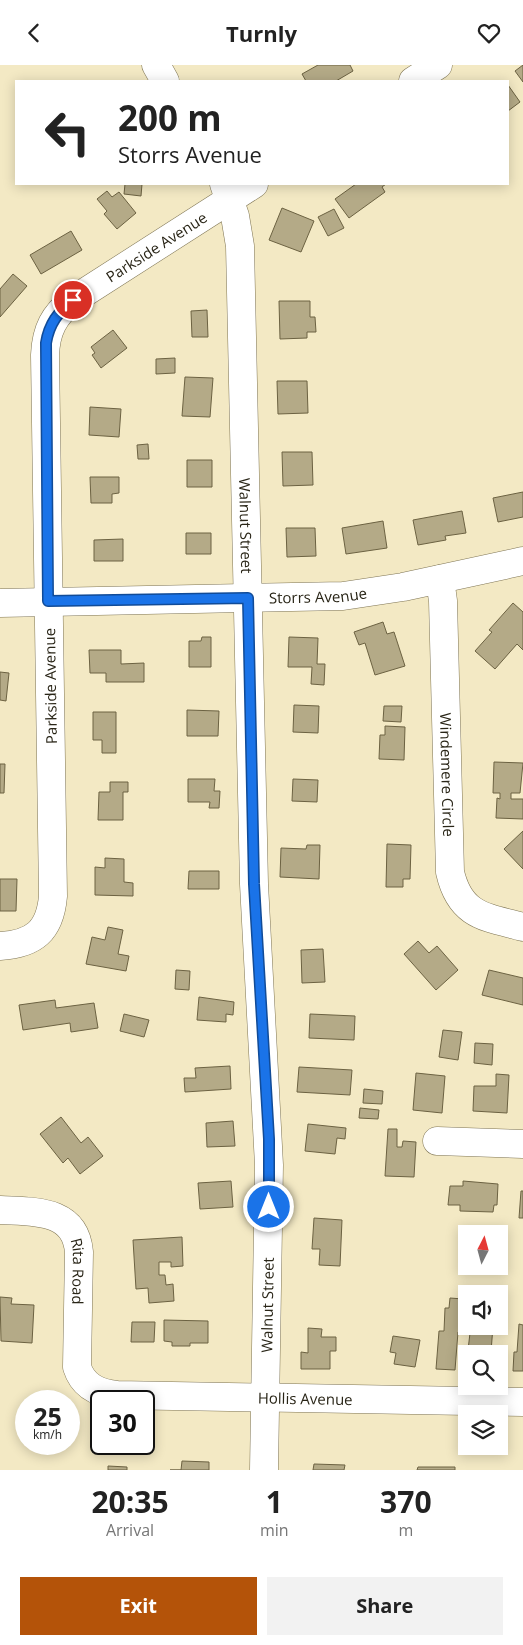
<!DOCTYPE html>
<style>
body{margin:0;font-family:"Open Sans",sans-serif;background:#f2f2f2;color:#222;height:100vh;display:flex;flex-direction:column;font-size:19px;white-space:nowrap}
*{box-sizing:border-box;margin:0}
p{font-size:16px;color:#767676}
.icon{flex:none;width:28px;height:28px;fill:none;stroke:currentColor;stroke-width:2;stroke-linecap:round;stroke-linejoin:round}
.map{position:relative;height:1405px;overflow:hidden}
.panel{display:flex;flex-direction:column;background:#fff;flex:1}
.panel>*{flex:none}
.banner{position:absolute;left:15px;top:15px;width:494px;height:105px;border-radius:0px;box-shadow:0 2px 12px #0003;background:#fff;color:#222;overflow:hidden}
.needle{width:32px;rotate:6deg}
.tools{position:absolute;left:458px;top:1160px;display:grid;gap:10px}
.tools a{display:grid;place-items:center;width:50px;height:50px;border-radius:0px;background:#fff;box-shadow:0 2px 12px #0003;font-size:25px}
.speed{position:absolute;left:15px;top:1325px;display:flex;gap:10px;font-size:25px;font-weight:700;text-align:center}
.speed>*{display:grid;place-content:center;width:65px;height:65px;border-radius:50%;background:#fff;box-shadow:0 2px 12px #0003;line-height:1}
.speed small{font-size:12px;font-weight:400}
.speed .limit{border:2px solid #111;border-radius:8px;background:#fff;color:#111}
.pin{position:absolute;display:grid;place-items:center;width:42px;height:42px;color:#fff;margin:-21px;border:2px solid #fff;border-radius:50%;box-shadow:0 1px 5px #0007}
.me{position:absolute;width:55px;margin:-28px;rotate:0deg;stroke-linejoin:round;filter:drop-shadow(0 0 4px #0008)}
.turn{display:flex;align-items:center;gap:18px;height:105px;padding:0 20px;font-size:22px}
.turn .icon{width:65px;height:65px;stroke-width:2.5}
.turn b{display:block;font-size:35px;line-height:42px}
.eta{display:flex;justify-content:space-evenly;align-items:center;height:85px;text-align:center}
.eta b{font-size:30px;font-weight:700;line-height:35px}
.primary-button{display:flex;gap:10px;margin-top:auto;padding:10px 20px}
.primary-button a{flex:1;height:58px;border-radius:0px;background:#b45309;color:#fff;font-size:20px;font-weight:700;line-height:58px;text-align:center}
.primary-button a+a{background:#f2f2f2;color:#222}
header{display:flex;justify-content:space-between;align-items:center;height:65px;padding:0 20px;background:#fff;font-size:22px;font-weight:700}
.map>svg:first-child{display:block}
.building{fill:#b4aa87;stroke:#6c6242}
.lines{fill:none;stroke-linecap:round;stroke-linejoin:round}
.minor-casing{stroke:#7f7554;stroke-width:29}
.minor{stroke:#fff;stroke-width:28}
.route-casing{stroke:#114b97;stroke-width:12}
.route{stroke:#1a73e8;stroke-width:9}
.labels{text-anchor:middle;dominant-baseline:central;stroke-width:5;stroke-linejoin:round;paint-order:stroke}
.street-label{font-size:15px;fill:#292517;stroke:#fff}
</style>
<header><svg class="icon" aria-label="back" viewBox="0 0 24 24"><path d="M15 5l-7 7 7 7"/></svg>Turnly<svg class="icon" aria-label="heart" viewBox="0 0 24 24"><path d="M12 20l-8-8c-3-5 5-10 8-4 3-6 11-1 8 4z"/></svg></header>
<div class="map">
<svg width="523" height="1405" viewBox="0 0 523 1405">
<rect width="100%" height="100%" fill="#f3e9c4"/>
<path class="building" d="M318 0H350L353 6 336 16H306L302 9Z
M523 0V17L515 6Z
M508 20 520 37 508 46Z
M125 119H142L141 131 124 129Z
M356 119H386L382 122 385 127 349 153 335 134Z
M107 126 112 132 119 127 136 148 117 164 104 149 107 146 97 134Z
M282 143 314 156 301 187 269 175Z
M334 144 344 163 328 171 318 152Z
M71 166 82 185 41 209 30 190Z
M13 209 27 221 0 252V224Z
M279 236H310V252H315L316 267H307V273L280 274Z
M207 245 208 272H192L191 246Z
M113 265 127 283 101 303 92 290 95 288 91 282Z
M175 293V308L156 309V294Z
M185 312 213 313 210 352 182 351Z
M277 316H307L308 348 278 349Z
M90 342 121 344 119 372 89 370Z
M148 379 149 394H138L137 380Z
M282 387H312L313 420 283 421Z
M187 395H212V422H187Z
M90 412H119V428L112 429V438H91Z
M523 427V452L498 457 493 433Z
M462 446 466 468 445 471 446 475 418 480 413 455Z
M383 456 387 483 346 489 342 463Z
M286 463H315L316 491 287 492Z
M186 468H211V489H186Z
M123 474V496H94V475Z
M513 538 523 547V585L517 579 495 604 475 586 492 567 489 565Z
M383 557 387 569 394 567 405 601 375 610 365 578 359 580 354 567Z
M202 572H211V602H189V576H201Z
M289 572 318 573 317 599H325L324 620 311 619 312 602H288Z
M89 585H121V599L144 598V617H106V608H90Z
M0 607 9 608 6 636 0 635Z
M294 640 319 641 318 668 293 667Z
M384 641H402L401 657 383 656Z
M187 645 219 646 218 671H187Z
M93 647H116V688H102V675H93Z
M385 661 405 662 404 695 379 694 380 670H385Z
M494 697 523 698 520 728H511V734H523V754L496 753 497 733 500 734V728H493Z
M0 699H5L4 728H0Z
M188 714H215L214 726H220L219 743H209L210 737H188Z
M293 714 318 715 317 737 292 736Z
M110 717H128V727H123V755H98L99 727H110Z
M523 766V804L504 784Z
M387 779 411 780 410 814H403V822H386Z
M307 780H320L319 814 280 812 281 783 306 784Z
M105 793 124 794V817L133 818V831L95 830V802L105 803Z
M189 806H219V824H188Z
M0 814H17L16 846H0Z
M108 862 123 865 118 889 129 891 126 906 86 899 92 872 105 875Z
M418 876 429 888 437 881 458 905 436 925 404 889Z
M323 884 325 917 302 918 301 885Z
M176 905 190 906 189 925 175 924Z
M489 905 523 913V940L482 930Z
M199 932 234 937 233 950 226 949V957L197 955Z
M55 935 56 943 94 938 98 963 71 967 70 958 23 965 19 940Z
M124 949 149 955 144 972 120 966Z
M310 949 355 951 354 975 309 973Z
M443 965 462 967 458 995 439 992Z
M475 978 493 979 492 1000 474 998Z
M230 1001 231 1024 185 1027 184 1013H196L195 1003Z
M299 1002 352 1005 350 1030 297 1027Z
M416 1008 445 1011 442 1048 413 1045Z
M496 1009 509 1010 507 1048 473 1046 474 1021H496Z
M364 1024 383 1026 382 1039 363 1038Z
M360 1043 379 1045 378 1054 359 1053Z
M61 1052 81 1078 88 1072 103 1091 80 1109 68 1093 63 1098 40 1069Z
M233 1056 235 1081 207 1082 206 1058Z
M308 1059 346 1063 345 1074 337 1073 335 1089 305 1086Z
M388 1064H397V1082H402L403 1076 416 1077 414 1112 385 1111Z
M231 1116 233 1142 200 1144 198 1118Z
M463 1116 498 1119 497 1140H494L493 1147 460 1146V1140H448L450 1121H463Z
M521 1126H523V1153H519Z
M314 1153 342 1155 340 1201 319 1200 320 1184H312Z
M182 1172 183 1201 171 1202V1197H159V1210H165L166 1220 173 1219 174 1236 149 1238 148 1223 136 1224 133 1175Z
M0 1232 12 1233 11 1239 34 1240 32 1278 1 1276Z
M450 1233 463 1234 462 1244H466V1261H493L491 1287 468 1285 470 1268 458 1267 455 1305 436 1304 439 1266H444L445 1243H449Z
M164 1255 208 1256V1278H190V1281H172V1277L164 1276Z
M132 1257H155L154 1277H131Z
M519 1259 523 1260V1306H513L514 1287H517Z
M308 1263 322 1264 321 1272H336V1286H330V1304H301V1287L308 1288Z
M393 1271 420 1275 415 1302 394 1299 396 1288 390 1287Z
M182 1396 209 1397V1405H170H181Z
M314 1399 345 1400 344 1405H313Z
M108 1401 127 1402V1405H108Z
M418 1402H455V1405H417Z"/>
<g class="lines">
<g class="minor-casing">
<g id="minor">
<path d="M156 0 165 16"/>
<path d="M413 16 438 0"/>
<path id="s1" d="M224 119 235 151 240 181 254 819 269 1100 264 1405"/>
<path id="s2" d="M440 514 443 536 450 807C460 851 485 852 523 862"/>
<path id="s3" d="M0 538 343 531 403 522 523 496"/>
<path id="s4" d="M0 881C34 879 50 866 53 831L45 290C46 265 54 250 73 235L254 119"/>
<path d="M437 1076 523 1079"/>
<path id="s5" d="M0 1145C33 1147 75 1143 79 1187L77 1302C83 1321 98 1328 117 1330L523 1337"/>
</g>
</g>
<use href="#minor" class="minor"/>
</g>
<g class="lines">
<g class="route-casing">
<path id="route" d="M73 235C58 247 49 259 46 278L48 536 248 533 254 819 269 1074V1142"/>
</g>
<use href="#route" class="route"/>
</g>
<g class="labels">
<g class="street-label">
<text stroke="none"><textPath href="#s4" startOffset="786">Parkside Avenue</textPath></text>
<text stroke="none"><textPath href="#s1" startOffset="344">Walnut Street</textPath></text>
<text stroke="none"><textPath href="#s3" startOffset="318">Storrs Avenue</textPath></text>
<text transform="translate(50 621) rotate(-91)">Parkside Avenue</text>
<text stroke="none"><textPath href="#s2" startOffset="196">Windemere Circle</textPath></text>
<text stroke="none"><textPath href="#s5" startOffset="120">Rita Road</textPath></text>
<text transform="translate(267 1240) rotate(-89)">Walnut Street</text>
<text stroke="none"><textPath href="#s5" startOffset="456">Hollis Avenue</textPath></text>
</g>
</g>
</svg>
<div class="tools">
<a><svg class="needle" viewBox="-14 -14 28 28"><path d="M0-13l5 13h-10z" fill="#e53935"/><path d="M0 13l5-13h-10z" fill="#767676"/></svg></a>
<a><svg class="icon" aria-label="sound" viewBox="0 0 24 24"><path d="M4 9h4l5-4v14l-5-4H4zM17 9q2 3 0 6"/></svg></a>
<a><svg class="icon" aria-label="search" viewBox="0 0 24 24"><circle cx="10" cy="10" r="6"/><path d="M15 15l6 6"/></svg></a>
<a><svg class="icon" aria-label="layers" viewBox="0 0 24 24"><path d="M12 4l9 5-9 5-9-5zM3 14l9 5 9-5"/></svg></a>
</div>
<div class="speed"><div>25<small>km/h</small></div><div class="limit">30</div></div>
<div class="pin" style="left:73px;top:235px;background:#d93025"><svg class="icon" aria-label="arrive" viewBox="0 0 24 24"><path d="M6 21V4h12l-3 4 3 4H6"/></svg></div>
<svg class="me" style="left:269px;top:1142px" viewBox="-20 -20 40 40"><circle r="17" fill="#1a73e8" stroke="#fff" stroke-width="3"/><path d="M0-11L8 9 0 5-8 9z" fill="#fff"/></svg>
<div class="banner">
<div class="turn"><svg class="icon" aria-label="left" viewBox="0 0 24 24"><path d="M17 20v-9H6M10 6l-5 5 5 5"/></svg><div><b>200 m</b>Storrs Avenue</div></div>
</div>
</div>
<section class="panel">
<div class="eta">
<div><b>20:35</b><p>Arrival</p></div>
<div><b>1</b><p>min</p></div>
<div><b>370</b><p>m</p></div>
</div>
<div class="primary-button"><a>Exit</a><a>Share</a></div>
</section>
